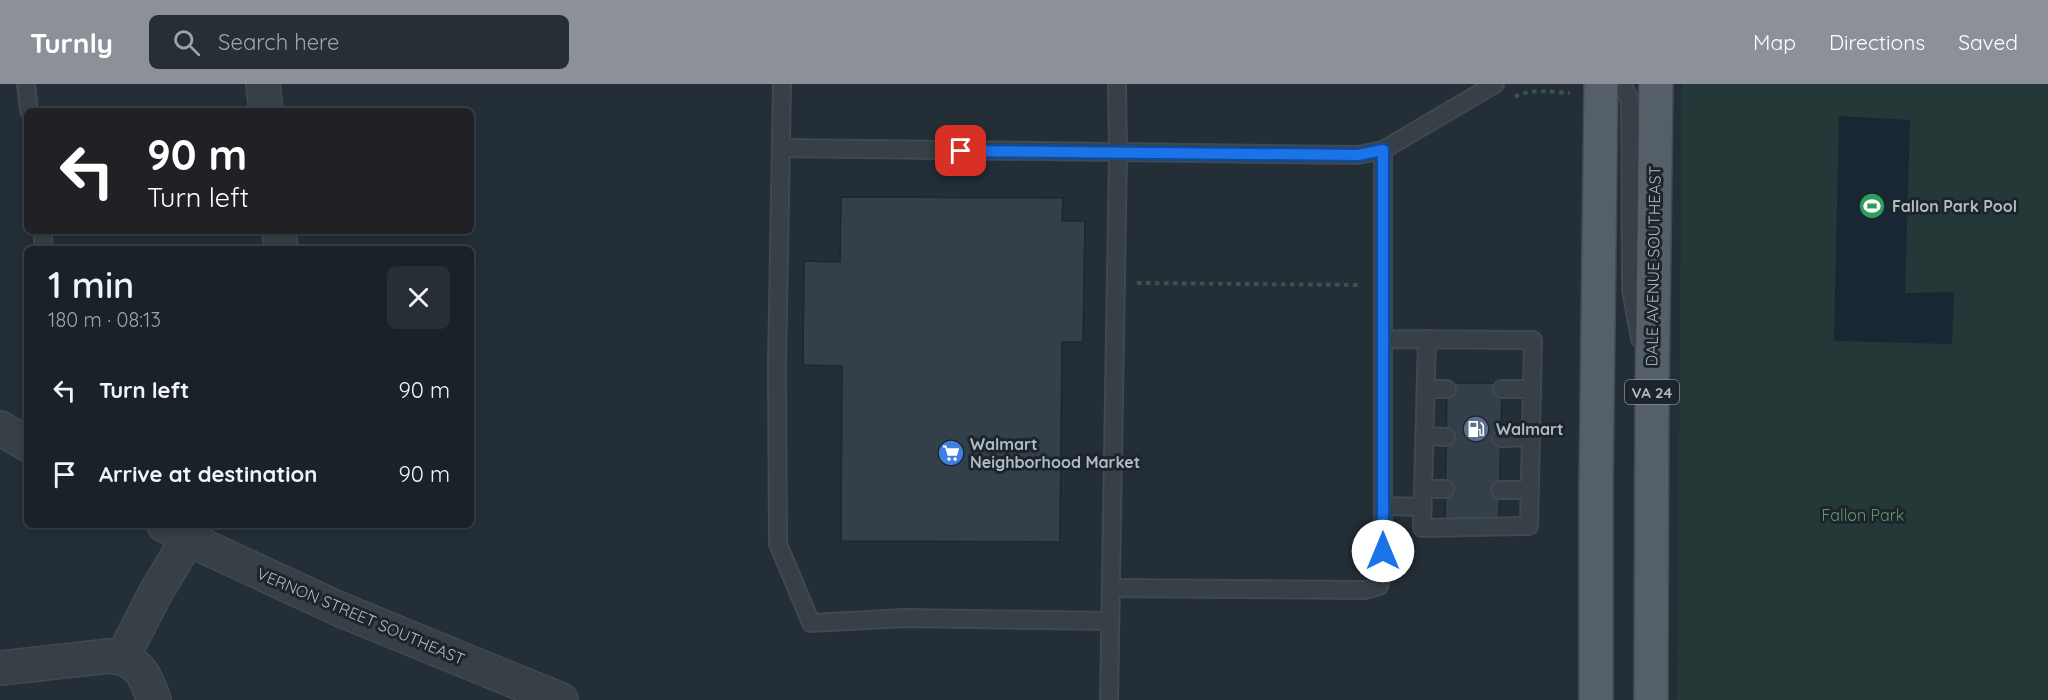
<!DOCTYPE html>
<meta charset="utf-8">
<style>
body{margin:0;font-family:Quicksand,sans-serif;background:#272f35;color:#f1f3f6;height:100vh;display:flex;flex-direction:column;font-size:22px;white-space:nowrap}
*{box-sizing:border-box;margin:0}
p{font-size:20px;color:#9fa4a8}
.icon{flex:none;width:33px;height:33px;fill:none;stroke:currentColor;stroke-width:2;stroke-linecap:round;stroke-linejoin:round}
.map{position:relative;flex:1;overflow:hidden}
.side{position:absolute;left:24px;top:162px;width:450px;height:282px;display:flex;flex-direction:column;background:#1a2229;border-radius:9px;box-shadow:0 3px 9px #0003,0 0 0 2px #383f46}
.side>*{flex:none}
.top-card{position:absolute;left:24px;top:24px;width:450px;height:126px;border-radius:9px;box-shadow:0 3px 9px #0003,0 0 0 2px #383f46;background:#202124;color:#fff;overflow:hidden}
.pin{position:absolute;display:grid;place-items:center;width:51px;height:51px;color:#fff;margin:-26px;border-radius:12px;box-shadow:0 3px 9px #0006}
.me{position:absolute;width:66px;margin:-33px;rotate:0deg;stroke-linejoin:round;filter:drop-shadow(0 0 4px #0008)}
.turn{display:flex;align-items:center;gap:21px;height:126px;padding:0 24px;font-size:27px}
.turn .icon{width:78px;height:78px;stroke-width:2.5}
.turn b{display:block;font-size:42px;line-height:51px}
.round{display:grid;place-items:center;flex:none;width:63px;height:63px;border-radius:9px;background:#272f35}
.overview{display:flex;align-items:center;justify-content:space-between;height:102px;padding:0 24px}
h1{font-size:36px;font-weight:600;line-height:45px}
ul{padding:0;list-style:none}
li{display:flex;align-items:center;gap:18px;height:84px;padding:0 24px}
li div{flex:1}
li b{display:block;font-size:22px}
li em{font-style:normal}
header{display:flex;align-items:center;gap:36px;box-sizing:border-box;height:84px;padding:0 30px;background:#8c9099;color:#fff}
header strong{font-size:28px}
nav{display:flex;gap:33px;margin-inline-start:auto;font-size:21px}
.search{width:420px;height:54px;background:#272f35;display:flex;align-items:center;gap:15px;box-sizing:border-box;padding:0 21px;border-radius:9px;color:#9fa4a8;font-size:22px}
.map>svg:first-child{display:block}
.green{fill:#253838}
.water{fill:#182733}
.building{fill:#33404a;stroke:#1e272e;stroke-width:1.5}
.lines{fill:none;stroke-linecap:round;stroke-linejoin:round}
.lane-casing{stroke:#404951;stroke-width:20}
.street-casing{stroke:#404951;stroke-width:36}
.primary-casing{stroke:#404951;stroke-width:36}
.path{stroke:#3e504f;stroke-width:4;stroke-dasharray:4.5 4.5;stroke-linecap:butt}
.lane{stroke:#374047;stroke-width:16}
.street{stroke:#374047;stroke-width:33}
.primary{stroke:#555f67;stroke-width:33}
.route-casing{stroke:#114b97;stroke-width:15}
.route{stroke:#1a73e8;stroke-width:10}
.labels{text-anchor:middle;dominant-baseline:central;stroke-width:6;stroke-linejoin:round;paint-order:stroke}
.shield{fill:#1c252c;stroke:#858e96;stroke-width:1.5}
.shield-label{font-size:15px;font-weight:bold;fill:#b2bbc4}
.poi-label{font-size:16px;font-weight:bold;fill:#b2bbc4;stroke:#1c252c;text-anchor:start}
.street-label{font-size:16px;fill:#b2bbc4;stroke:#1c252c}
.park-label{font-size:16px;fill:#6b926f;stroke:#1c252c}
</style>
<header>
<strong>Turnly</strong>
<div class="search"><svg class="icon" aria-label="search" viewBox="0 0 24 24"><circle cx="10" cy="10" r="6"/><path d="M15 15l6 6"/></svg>Search here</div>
<nav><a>Map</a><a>Directions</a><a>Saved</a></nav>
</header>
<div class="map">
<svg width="2048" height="616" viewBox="0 0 2048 616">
<rect width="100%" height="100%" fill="#232e37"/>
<path class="green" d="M1682 0H2048V616H1677Z"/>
<path class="water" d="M1839 32 1910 36 1905 209 1954 208 1952 260 1834 257Z"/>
<path class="building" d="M841 113 1063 114 1062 137H1085L1083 258H1062L1060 458 841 457 842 282 803 281 804 177 840 178Z
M1447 299H1502L1499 437 1445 436Z"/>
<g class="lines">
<g class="lane-casing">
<path id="lane" d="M26 0 29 27
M782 0 777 282 778 460 811 539 905 534 1110 537
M1622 0 1630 16 1631 206 1640 255
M781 64 1358 71 1383 66 1495 0
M42 147 44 165
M1383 255 1533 256 1529 442 1422 444 1427 255
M1426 305H1447
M1502 305H1532
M1424 352 1446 353
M1501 354 1531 353
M1423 405H1445
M1500 406H1529
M1384 422 1423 423
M1111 504 1366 506 1379 502 1383 489V66
M1109 616 1118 69 1117 0"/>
</g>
<g class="street-casing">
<path id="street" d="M263 0 266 27
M279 147 281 165
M0 344 27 360
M164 441 188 455 339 525 561 616
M122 574C142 581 147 597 154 616
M0 584 109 572 122 574 155 510 196 441"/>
</g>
<g class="primary-casing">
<path id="primary" d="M1596 616V402L1601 0
M1651 616 1652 312 1656 0"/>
</g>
<path class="path" d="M1515 13C1530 4 1552 8 1570 9
M1137 199 1361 201"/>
<use href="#lane" class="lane"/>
<use href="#street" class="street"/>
<use href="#primary" class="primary"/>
</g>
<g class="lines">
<g class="route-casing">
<path id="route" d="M961 67 1358 71 1383 66V467"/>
</g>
<use href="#route" class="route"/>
</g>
<defs>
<g id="stadium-disc" transform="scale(1.35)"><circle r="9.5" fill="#2e9e5b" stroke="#1c252c"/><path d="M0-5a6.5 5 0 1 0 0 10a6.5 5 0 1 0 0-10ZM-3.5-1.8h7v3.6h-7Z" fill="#fff"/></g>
<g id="fuel-disc" transform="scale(1.35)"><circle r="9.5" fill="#5c6f8a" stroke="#1c252c"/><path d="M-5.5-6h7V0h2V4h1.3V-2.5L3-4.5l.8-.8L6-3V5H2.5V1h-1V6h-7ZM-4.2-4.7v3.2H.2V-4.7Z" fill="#fff"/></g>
<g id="supermarket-disc" transform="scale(1.35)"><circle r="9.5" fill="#3f7fe0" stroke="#1c252c"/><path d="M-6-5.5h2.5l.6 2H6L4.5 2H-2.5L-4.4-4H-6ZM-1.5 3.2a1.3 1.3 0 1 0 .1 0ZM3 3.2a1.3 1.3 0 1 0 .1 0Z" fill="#fff"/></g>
</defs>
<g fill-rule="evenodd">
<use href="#stadium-disc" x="1872" y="122"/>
<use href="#fuel-disc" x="1476" y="345"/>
<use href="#supermarket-disc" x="951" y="369"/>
</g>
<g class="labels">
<rect class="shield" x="1625" y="296" width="54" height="24" rx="4.5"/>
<g class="shield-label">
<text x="1652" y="308">VA 24</text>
</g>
<g class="poi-label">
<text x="1892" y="122">Fallon Park Pool</text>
<text x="1496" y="345">Walmart</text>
<text x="970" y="360">Walmart<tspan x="970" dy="18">Neighborhood Market</tspan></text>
</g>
<g class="street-label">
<text transform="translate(1653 182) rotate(-89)">DALE AVENUE SOUTHEAST</text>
<text transform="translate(361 532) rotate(23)">VERNON STREET SOUTHEAST</text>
</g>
<g class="park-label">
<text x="1863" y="431">Fallon Park</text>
</g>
</g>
</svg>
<div class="pin" style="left:961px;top:67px;background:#d93025"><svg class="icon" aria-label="arrive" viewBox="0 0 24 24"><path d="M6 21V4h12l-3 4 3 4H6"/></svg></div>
<svg class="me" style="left:1383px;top:467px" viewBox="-20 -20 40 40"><circle r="19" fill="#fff"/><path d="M0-13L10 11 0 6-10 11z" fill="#1a73e8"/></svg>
<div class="top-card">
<div class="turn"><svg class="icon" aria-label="left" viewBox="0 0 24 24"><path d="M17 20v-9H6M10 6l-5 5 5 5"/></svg><div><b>90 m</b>Turn left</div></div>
</div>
<section class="side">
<div class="overview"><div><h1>1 min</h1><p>180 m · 08:13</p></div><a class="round"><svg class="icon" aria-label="close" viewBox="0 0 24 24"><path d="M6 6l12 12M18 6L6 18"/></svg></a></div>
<ul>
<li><svg class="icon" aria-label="left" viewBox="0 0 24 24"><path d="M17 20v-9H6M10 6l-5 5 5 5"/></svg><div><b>Turn left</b></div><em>90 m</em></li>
<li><svg class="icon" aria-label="arrive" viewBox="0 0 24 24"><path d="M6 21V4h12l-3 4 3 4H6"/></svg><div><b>Arrive at destination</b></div><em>90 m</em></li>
</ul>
</section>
</div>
